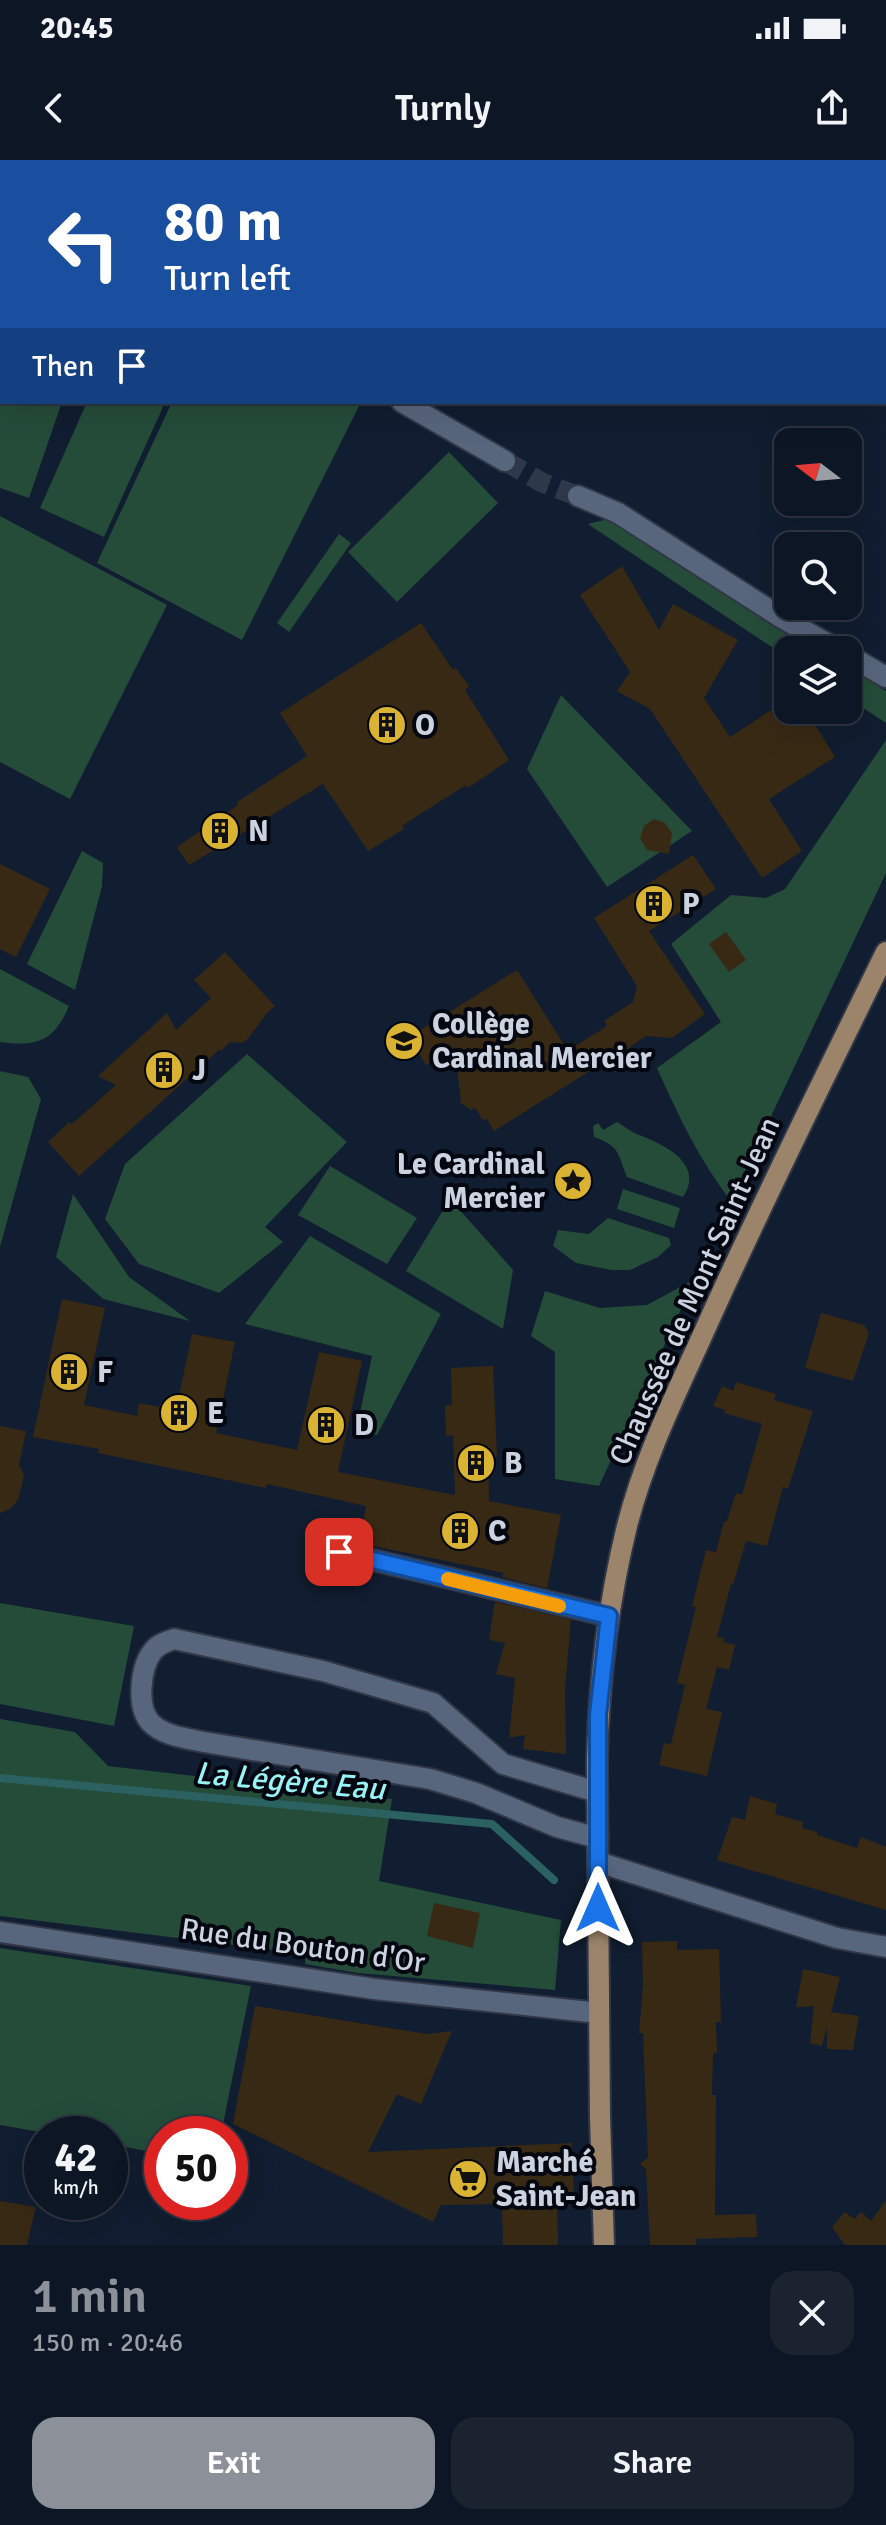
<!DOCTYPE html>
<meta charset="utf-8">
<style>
body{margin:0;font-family:Signika,sans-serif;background:#1b2331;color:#f1f3f6;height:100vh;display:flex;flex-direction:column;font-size:30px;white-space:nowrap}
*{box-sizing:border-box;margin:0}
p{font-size:26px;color:#9a9fa6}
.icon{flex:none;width:44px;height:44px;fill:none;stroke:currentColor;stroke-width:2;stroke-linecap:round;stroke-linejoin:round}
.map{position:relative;height:2085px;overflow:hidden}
.drawer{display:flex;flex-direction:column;background:#0d1624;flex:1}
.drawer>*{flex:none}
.guide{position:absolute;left:0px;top:0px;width:886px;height:244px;box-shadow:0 8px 32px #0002,0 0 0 2px #2d3541;background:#1a4fa0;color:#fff;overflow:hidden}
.needle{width:52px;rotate:286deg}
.buttons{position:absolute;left:774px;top:268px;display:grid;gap:16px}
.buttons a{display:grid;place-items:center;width:88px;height:88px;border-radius:16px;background:#0d1624;box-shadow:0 8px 32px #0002,0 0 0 2px #2d3541;font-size:40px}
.speed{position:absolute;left:24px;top:1956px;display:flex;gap:16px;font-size:40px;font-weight:700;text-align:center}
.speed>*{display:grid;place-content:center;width:104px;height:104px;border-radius:50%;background:#0d1624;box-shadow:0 8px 32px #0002,0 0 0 2px #2d3541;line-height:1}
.speed small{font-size:20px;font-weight:400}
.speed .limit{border:12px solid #d22;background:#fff;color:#111}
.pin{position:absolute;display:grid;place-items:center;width:68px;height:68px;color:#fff;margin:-34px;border-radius:16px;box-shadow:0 4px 12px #0006}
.me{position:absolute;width:88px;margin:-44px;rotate:0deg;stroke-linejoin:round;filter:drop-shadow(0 0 6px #0008)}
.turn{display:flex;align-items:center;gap:28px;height:168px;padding:0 32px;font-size:36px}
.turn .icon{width:104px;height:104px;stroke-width:2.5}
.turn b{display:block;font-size:56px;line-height:68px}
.then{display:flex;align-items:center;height:76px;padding:0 32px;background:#0003;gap:16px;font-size:30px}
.round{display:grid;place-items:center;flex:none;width:84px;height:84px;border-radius:24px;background:#1b2331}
.summary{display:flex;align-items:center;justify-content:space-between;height:136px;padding:0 32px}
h1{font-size:48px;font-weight:600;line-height:60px;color:#8c9099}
.primary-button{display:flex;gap:16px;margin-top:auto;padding:16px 32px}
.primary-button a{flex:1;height:92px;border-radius:24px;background:#8c9099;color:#fff;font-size:32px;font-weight:600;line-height:92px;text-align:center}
.primary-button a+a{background:#1b2331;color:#f1f3f6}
.status{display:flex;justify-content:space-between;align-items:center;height:56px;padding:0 40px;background:#0d1624;direction:ltr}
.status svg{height:22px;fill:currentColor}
header{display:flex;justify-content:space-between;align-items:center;height:104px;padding:0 32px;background:#0d1624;font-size:36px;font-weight:600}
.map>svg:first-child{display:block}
.green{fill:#244c39}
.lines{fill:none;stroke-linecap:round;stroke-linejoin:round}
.stream{stroke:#2c6162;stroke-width:8}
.building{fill:#382914}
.minor-tunnel{stroke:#2d384a;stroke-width:20;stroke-dasharray:20 10;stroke-linecap:butt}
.minor-casing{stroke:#313747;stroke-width:24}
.major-casing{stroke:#313747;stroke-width:24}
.minor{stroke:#58667d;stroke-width:20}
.major{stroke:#9b846a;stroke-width:20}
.route-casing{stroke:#114b97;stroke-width:20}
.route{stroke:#1a73e8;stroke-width:14}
.slow{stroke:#f59e0b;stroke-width:14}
.labels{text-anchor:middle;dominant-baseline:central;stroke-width:8;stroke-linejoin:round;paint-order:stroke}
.poi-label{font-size:30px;font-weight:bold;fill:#cbd3e0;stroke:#04070f;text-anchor:start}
.street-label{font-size:30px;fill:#cbd3e0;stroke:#04070f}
.water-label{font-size:32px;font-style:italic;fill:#99f3f5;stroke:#04070f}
</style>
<div class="status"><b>20:45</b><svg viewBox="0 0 49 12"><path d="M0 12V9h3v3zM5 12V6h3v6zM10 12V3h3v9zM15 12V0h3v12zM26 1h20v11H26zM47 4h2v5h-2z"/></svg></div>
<header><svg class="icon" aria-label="back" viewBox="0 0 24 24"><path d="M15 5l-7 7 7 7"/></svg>Turnly<svg class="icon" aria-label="share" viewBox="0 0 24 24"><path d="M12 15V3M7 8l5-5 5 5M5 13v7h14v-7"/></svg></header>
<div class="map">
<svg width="886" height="2085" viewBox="0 0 886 2085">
<rect width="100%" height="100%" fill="#111d30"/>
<path class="green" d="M0 47 2 48V242H62L29 338 0 328Z
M87 242H151L163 247 104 377 40 348Z
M172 242H361L242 480 97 403Z
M449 292 498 343 397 442 348 392Z
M0 356 167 445 70 639 0 602Z
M608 359 819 490H788V498L588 364Z
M339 374 351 383 289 472 277 463Z
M848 508 886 531V563L848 538Z
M561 535 692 671 607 727 527 609Z
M886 580V713L731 1041C699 1000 678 955 657 908L721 862 671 784 731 735 766 738 785 729Z
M82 691 103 703 102 726 75 830 27 804Z
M0 809 69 846C54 881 38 887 0 882Z
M247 894 347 982 265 1067 283 1082 219 1133 139 1104 105 1059 125 1004Z
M0 911 28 917 41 939 0 1087Z
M617 962C624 966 631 972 639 975 665 985 705 1004 683 1037L627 1017C617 993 621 987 594 977L593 966 598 963 603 970Z
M330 1006 417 1058 387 1104 298 1055Z
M623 1029 680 1048 674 1068 617 1049Z
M73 1034 129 1117 190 1161 103 1139 56 1097Z
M450 1039 513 1110 503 1169 406 1111Z
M608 1058 669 1078 671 1085 658 1097 630 1110H611L576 1103 553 1086 558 1070 589 1074Z
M310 1076 441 1154 377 1275 356 1272 372 1196 245 1164Z
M695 1119 599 1326 555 1319V1192L531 1176 545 1131 600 1148 647 1145Z
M0 1443 134 1466 114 1566 0 1544Z
M0 1559 75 1572 108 1606 392 1639 379 1721 561 1760 555 1830 358 1813 305 1804 306 1794 0 1756Z
M0 1788 251 1826 221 1974H162V1994L110 1984V1974H52L0 1965Z"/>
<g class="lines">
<path class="stream" d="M0 1618 492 1664 554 1720"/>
</g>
<path class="building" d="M622 406 659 470 673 444 738 480 704 538 730 577 788 539V550H806L835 597 769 639 802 691 762 718 650 549 617 531 630 512 580 435Z
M421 463 453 510 456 508 469 526 465 530 509 600 468 628 466 625 403 665 404 669 368 691 323 624 189 705 177 687 238 645 237 642 307 596 280 553Z
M654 659 665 663 672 673 669 694 647 690 640 678 644 666Z
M693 695 716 729 649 771 705 854 672 878 646 876 631 886 628 894 620 892 494 971 487 959 483 960 475 948 471 950 461 943 455 887 426 905 409 877 517 810 565 886 570 882 574 887 607 866 604 861 633 842 637 826 594 758Z
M0 704 50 729 16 797 0 789Z
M726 772 746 800 729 812 709 784Z
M225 792 275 846 267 853 247 880 242 883 230 882 221 891 219 890 79 1016 48 982 69 962 72 964 116 925 98 916 167 853 176 870 211 838 194 820Z
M62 1139 105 1148 84 1245 137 1256 139 1243 176 1250 192 1174 235 1182 216 1273 297 1290 319 1192 362 1201 338 1312 455 1335 453 1275 446 1276 445 1246 452 1245 451 1208 493 1206 497 1297H488L489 1341 561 1355 547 1428 502 1417 504 1413 359 1383 366 1346 267 1324 266 1328 98 1293 99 1289 33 1277Z
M821 1153 864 1165 869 1173 853 1221 805 1208Z
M736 1222 776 1234 774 1240 813 1251 788 1329 783 1327 767 1386 746 1381 733 1425 731 1424 717 1477 724 1478 723 1482 735 1485 729 1510 717 1507 706 1549 722 1552 707 1616 659 1605 664 1583 671 1584 685 1525 677 1523 696 1447 692 1446 706 1390 716 1392 724 1362 727 1361 736 1333 742 1335 762 1264 724 1253 725 1250 713 1246 722 1226 733 1231Z
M0 1266 26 1271 19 1305 24 1316 18 1340 10 1349 0 1353Z
M495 1442 571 1460 565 1529 566 1594 523 1589 525 1575 509 1578 515 1518 496 1514 505 1483 489 1480Z
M750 1636 777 1644 775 1654 803 1662 802 1668 817 1672V1675L857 1688 861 1677 886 1687V1750L717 1700 732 1657 745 1660Z
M434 1743 480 1753 473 1788 427 1776Z
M677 1781V1790L719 1789 721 1862H716L717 1893H713L712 1935H716L715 2055 756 2054 757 2077 696 2079V2085H650L646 2009 640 2004 648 1997 643 1873H639L643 1826 642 1782Z
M803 1809 840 1817 831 1852 859 1856 853 1890 827 1889V1867L822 1886 810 1883 814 1846 796 1847Z
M255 1846 427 1874 452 1871 421 1944 397 1934 368 1992 572 1983 574 2042H557L558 2085H503L502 2044 441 2045 433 2062 233 1964Z
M886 2040V2085H845L832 2067 845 2052 854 2059 861 2052 871 2061Z
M0 2041 36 2047 27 2085H0Z"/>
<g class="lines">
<path class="minor-tunnel" d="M505 301 543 323 578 336"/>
<g class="minor-casing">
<path id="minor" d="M30 0 35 2
M236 2 237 0
M402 242 505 301
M578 336 618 353 782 458 839 490
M848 495 886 517
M339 1392 609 1456
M597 1632 503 1604 433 1543 323 1511 174 1479C166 1482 158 1484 153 1491 140 1507 136 1548 151 1563 164 1576 186 1578 204 1582L430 1619 476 1633 557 1667 598 1678
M598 1702 837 1778 886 1787
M0 1772 374 1829 599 1853"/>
</g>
<g class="major-casing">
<path id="major" d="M604 2085 600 1957 597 1600C599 1521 608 1443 627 1366 645 1295 678 1230 708 1163 764 1038 826 915 886 792"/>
</g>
<use href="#minor" class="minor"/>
<use href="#major" class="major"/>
</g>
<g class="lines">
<g class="route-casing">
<path id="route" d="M339 1392 609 1456 598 1555V1748"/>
</g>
<use href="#route" class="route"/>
<path class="slow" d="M448 1419 559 1446"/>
</g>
<defs>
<g id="building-disc" transform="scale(2)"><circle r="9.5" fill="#dab333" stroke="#04070f"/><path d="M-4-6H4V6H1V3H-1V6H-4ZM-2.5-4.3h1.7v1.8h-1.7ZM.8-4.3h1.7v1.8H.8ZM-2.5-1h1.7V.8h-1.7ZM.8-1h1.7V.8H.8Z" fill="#111"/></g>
<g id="school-disc" transform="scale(2)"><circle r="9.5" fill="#dab333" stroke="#04070f"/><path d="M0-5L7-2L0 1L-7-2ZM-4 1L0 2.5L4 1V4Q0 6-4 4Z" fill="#111"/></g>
<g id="sight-disc" transform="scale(2)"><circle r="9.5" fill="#dab333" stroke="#04070f"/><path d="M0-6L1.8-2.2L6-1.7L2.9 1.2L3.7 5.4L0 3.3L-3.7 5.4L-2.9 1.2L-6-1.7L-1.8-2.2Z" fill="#111"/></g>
<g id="supermarket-disc" transform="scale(2)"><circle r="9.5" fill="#dab333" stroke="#04070f"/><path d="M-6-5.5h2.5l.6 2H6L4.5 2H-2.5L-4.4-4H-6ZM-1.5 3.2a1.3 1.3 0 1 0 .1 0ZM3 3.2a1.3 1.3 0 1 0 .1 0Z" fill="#111"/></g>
</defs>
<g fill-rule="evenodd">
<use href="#building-disc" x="387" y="565"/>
<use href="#building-disc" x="220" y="671"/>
<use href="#building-disc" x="654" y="744"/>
<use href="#school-disc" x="404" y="881"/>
<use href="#building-disc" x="164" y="910"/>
<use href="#sight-disc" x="573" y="1021"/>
<use href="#building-disc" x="69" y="1212"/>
<use href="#building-disc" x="179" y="1253"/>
<use href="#building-disc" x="326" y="1265"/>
<use href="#building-disc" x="476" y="1303"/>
<use href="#building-disc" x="460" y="1371"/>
<use href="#supermarket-disc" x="468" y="2019"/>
</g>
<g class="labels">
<g class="poi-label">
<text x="415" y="565">O</text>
<text x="248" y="671">N</text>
<text x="682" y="744">P</text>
<text x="432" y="864">Collège<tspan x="432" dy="34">Cardinal Mercier</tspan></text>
<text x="192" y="910">J</text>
<text x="545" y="1004" text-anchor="end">Le Cardinal<tspan x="545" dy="34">Mercier</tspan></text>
<text x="97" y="1212">F</text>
<text x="207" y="1253">E</text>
<text x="354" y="1265">D</text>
<text x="504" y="1303">B</text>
<text x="488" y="1371">C</text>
<text x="496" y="2002">Marché<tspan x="496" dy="34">Saint-Jean</tspan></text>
</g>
<g class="street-label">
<text transform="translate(695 1131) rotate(-66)">Chaussée de Mont Saint-Jean</text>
<text transform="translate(303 1786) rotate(8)">Rue du Bouton d'Or</text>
</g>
<g class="water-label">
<text transform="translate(290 1621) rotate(5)">La Légère Eau</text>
</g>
</g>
</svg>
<div class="buttons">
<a><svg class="needle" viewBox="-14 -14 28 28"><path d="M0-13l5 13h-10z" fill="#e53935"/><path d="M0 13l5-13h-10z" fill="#9a9fa6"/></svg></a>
<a><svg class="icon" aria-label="search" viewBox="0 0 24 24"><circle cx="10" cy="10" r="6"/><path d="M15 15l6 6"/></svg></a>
<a><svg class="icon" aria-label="layers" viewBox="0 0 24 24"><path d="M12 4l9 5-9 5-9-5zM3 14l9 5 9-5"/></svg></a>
</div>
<div class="speed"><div>42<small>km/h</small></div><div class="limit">50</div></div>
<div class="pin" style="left:339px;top:1392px;background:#d93025"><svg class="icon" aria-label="arrive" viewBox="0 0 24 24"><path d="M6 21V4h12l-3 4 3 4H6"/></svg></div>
<svg class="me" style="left:598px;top:1748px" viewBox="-20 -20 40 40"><path d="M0-17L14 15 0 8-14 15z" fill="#1a73e8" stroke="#fff" stroke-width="4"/></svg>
<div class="guide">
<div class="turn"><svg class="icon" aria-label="left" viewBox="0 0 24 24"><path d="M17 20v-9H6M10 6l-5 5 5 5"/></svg><div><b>80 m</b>Turn left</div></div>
<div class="then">Then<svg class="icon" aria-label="arrive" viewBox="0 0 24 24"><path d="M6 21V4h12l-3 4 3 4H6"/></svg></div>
</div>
</div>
<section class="drawer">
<div class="summary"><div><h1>1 min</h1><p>150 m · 20:46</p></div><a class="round"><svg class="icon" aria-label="close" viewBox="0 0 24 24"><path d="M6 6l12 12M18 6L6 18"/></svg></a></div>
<div class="primary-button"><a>Exit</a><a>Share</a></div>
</section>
